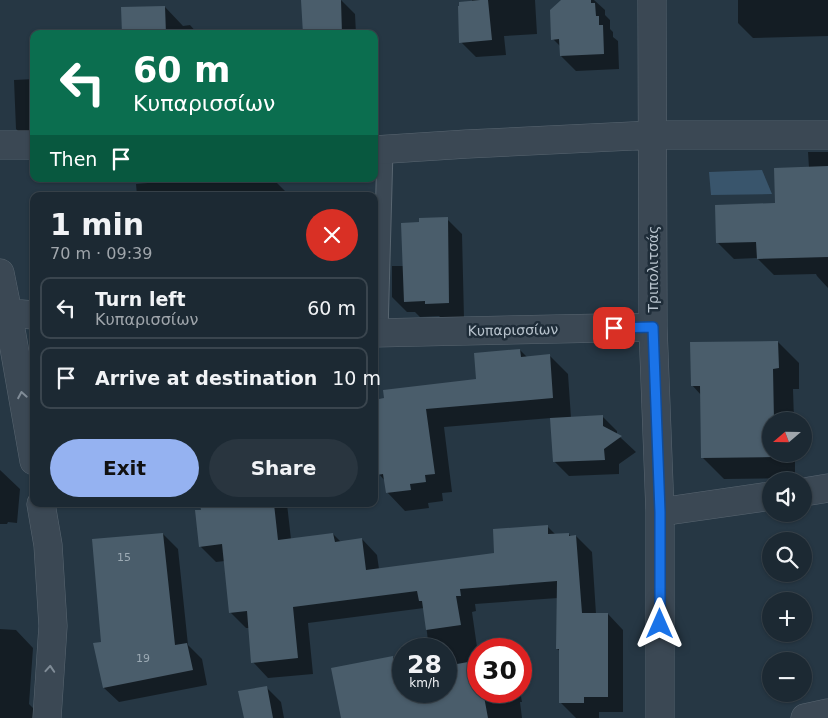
<!DOCTYPE html>
<meta charset="utf-8">
<style>
body{margin:0;font-family:"DejaVu Sans",sans-serif;background:#29353f;color:#f1f3f6;height:100vh;display:flex;flex-direction:column;font-size:19px;white-space:nowrap}
*{box-sizing:border-box;margin:0}
p{font-size:16px;color:#a0a6ac}
.icon{flex:none;width:28px;height:28px;fill:none;stroke:currentColor;stroke-width:2;stroke-linecap:round;stroke-linejoin:round}
.map{position:relative;flex:1;overflow:hidden}
.side{position:absolute;left:30px;top:192px;width:348px;height:315px;display:flex;flex-direction:column;background:#1c2933;border-radius:10px;box-shadow:0 1px 4px #0004,0 0 0 1px #3a454e}
.side>*{flex:none}
.guide{position:absolute;left:30px;top:30px;width:348px;height:152px;border-radius:10px;box-shadow:0 1px 4px #0004,0 0 0 1px #3a454e;background:#0b6e4f;color:#fff;overflow:hidden}
.needle{width:32px;rotate:250deg}
.buttons{position:absolute;left:762px;top:412px;display:grid;gap:10px}
.buttons a{display:grid;place-items:center;width:50px;height:50px;border-radius:50%;background:#1c2933;box-shadow:0 1px 4px #0004,0 0 0 1px #3a454e;font-size:25px}
.speed{position:absolute;left:392px;top:638px;display:flex;gap:10px;font-size:25px;font-weight:700;text-align:center}
.speed>*{display:grid;place-content:center;width:65px;height:65px;border-radius:50%;background:#1c2933;box-shadow:0 1px 4px #0004,0 0 0 1px #3a454e;line-height:1}
.speed small{font-size:12px;font-weight:400}
.speed .limit{border:8px solid #d22;background:#fff;color:#111}
.pin{position:absolute;display:grid;place-items:center;width:42px;height:42px;color:#fff;margin:-21px;border-radius:10px;box-shadow:0 2px 8px #0006}
.me{position:absolute;width:55px;margin:-28px;rotate:0deg;stroke-linejoin:round;filter:drop-shadow(0 0 4px #0008)}
.turn{display:flex;align-items:center;gap:18px;height:105px;padding:0 20px;font-size:22px}
.turn .icon{width:65px;height:65px;stroke-width:2.5}
.turn b{display:block;font-size:35px;line-height:42px}
.then{display:flex;align-items:center;height:48px;padding:0 20px;background:#0003;gap:10px;font-size:19px}
.round{display:grid;place-items:center;flex:none;width:52px;height:52px;border-radius:26px;background:#29353f}
.head{display:flex;align-items:center;justify-content:space-between;height:85px;padding:0 20px}
h1{font-size:30px;font-weight:700;line-height:38px}
.button{display:flex;gap:10px;margin-top:auto;padding:10px 20px}
.button a{flex:1;height:58px;border-radius:30px;background:#95b2f1;color:#111;font-size:20px;font-weight:700;line-height:58px;text-align:center}
.button a+a{background:#29353f;color:#f1f3f6}
ul{padding:0;list-style:none}
li{display:flex;align-items:center;gap:15px;height:62px;margin:0 10px 8px;padding:0 10px;border:2px solid #3a454e;border-radius:10px}
li div{flex:1}
li b{display:block;font-size:19px}
li em{font-style:normal}
.map>svg:first-child{display:block}
.water{fill:#39556c}
.shadow{fill:#0007}
.building{fill:#4a5d6b}
.lines{fill:none;stroke-linecap:round;stroke-linejoin:round}
.service-casing{stroke:#596671;stroke-width:17}
.minor-casing{stroke:#596671;stroke-width:29}
.service{stroke:#3b4854;stroke-width:15}
.minor{stroke:#3b4854;stroke-width:28}
.oneway{stroke:#808c97}
.route-casing{stroke:#114b97;stroke-width:12}
.route{stroke:#1a73e8;stroke-width:9}
.labels{text-anchor:middle;dominant-baseline:central;stroke-width:5;stroke-linejoin:round;paint-order:stroke}
.number-label{font-size:11px;fill:#9caab4}
.street-label{font-size:14px;fill:#b8c3cd;stroke:#1f2d39}
</style>
<div class="map">
<svg width="828" height="718" viewBox="0 0 828 718">
<rect width="100%" height="100%" fill="#263744"/>
<path class="water" d="M762 170 772 194 711 195 709 172Z"/>
<path class="shadow" d="M312 0H341L355 14 356 34H304Z
M472 0H535L537 34 504 36 506 55 476 57 461 42 459 3 472 2Z
M562 0H594L605 10V15L610 20V29L613 32V37L618 41 619 69 576 71 561 56V47L553 39Z
M738 0H828V36L753 38 738 23Z
M165 7 183 26 190 25 198 34H123Z
M34 79V144H31L16 129 14 80Z
M808 152H828V288L817 276 816 274 774 275 757 258 734 259 718 243 777 205 809 168Z
M194 179H273L289 195V196H137L136 184Z
M447 219 462 234 464 318 442 319 439 316 420 317 415 312H407L392 297V266H404L421 223Z
M778 342 799 363V389H793L794 421H771V454H795V478L724 479 703 458 701 395 692 385Z
M520 350 527 357 550 356 568 374 571 418 602 416 617 431V435L621 438 636 452 619 464V474L569 476 554 461 551 418 444 427 452 492 442 493 443 501 428 503 429 508 405 511 387 492 385 481 379 474 374 437V401L386 399 478 380Z
M0 470 20 489 17 523 8 522 7 524H0Z
M201 504H287L291 539 333 534 341 542 362 539 377 555 379 569 496 554 547 526 556 535 569 534 571 537 576 536 592 552 596 614H608L623 630V712H599V718H576L560 702V651L557 649 558 598 475 604 476 611 472 612 479 661V691H520L522 702H520L522 718H342L333 669 404 655V691H446V649H429L424 608 308 623 313 674 268 678 253 662 250 628H246L230 612 225 561 216 562 200 546 202 511Z
M163 534 178 549 188 645 202 659 207 685 119 702 104 688 102 643Z
M0 629 16 630 33 648 29 704 43 718H0Z
M266 687 281 702 284 718H245Z"/>
<path class="building" d="M301 0H341L342 34H303Z
M480 0H488L492 40 459 43 458 6H459V2Z
M561 0H591V3H595L596 16H599V25H603L604 54 560 56 559 39 551 40 550 10Z
M165 6 166 34H122L121 7Z
M828 166V257L757 259 756 242 716 243 715 205 775 203 774 168Z
M448 217 449 303 425 304V301L404 302 401 223 419 222V218Z
M778 341 779 368 773 369 774 421H771V454H774L775 457 701 458 700 386H691L690 342Z
M520 349 521 357 550 354 553 398 426 409 435 474 425 475 426 482 410 484 411 490 386 493 383 474 377 475 374 447V400L384 398 383 390 476 379 474 353Z
M603 415V426L622 436 604 449 605 460 553 462 550 418Z
M200 504H274L278 540 333 533 335 542 362 538 366 570 494 553 493 529 548 525V534L569 533V536L576 535 582 613H608V697H584V703H559V649H556L557 581 460 589 461 596H456L461 625 426 630 422 601H419L417 591 293 607 298 658 251 663 247 611 229 613 222 544 199 547 195 510H201Z
M163 533 175 645 187 643 193 670 103 688 93 643 101 642 92 539Z
M393 656 400 691H446V666L479 660V691H483L488 718H341L331 668Z
M267 686 273 718H244L238 691Z"/>
<g class="lines">
<g class="service-casing">
<path id="service" d="M380 333 385 150"/>
</g>
<g class="minor-casing">
<path id="minor" d="M652 0 653 327 660 512V718
M0 145H34
M374 150 467 144 653 135H828
M0 273 8 313 34 461
M8 313 34 315
M374 333 653 327
M804 492 828 488
M41 504 48 545 53 626 47 718
M660 512 771 496
M805 718 828 713"/>
</g>
<use href="#service" class="service"/>
<use href="#minor" class="minor"/>
</g>
<defs><path id="oneway-chevron" d="M-2-3.5L2.5 0L-2 3.5" fill="none" stroke-width="1.6" stroke-linecap="round" stroke-linejoin="round" transform="scale(1.25)"/></defs>
<g class="oneway">
<use href="#oneway-chevron" transform="translate(22 395) rotate(-100)"/>
<use href="#oneway-chevron" transform="translate(50 669) rotate(-86)"/>
</g>
<g class="lines">
<g class="route-casing">
<path id="route" d="M614 328 653 327 660 512V624"/>
</g>
<use href="#route" class="route"/>
</g>
<g class="labels">
<g class="number-label">
<text x="124" y="557">15</text>
<text x="143" y="658">19</text>
</g>
<g class="street-label">
<text transform="translate(653 269) rotate(-90)">Τριπολιτσάς</text>
<text transform="translate(513 330) rotate(-1)">Κυπαρισσίων</text>
</g>
</g>
</svg>
<div class="buttons">
<a><svg class="needle" viewBox="-14 -14 28 28"><path d="M0-13l5 13h-10z" fill="#e53935"/><path d="M0 13l5-13h-10z" fill="#a0a6ac"/></svg></a>
<a><svg class="icon" aria-label="sound" viewBox="0 0 24 24"><path d="M4 9h4l5-4v14l-5-4H4zM17 9q2 3 0 6"/></svg></a>
<a><svg class="icon" aria-label="search" viewBox="0 0 24 24"><circle cx="10" cy="10" r="6"/><path d="M15 15l6 6"/></svg></a>
<a>+</a>
<a>−</a>
</div>
<div class="speed"><div>28<small>km/h</small></div><div class="limit">30</div></div>
<div class="pin" style="left:614px;top:328px;background:#d93025"><svg class="icon" aria-label="arrive" viewBox="0 0 24 24"><path d="M6 21V4h12l-3 4 3 4H6"/></svg></div>
<svg class="me" style="left:660px;top:624px" viewBox="-20 -20 40 40"><path d="M0-17L14 15 0 8-14 15z" fill="#1a73e8" stroke="#fff" stroke-width="4"/></svg>
<div class="guide">
<div class="turn"><svg class="icon" aria-label="left" viewBox="0 0 24 24"><path d="M17 20v-9H6M10 6l-5 5 5 5"/></svg><div><b>60 m</b>Κυπαρισσίων</div></div>
<div class="then">Then<svg class="icon" aria-label="arrive" viewBox="0 0 24 24"><path d="M6 21V4h12l-3 4 3 4H6"/></svg></div>
</div>
<section class="side">
<div class="head"><div><h1>1 min</h1><p>70 m · 09:39</p></div><a class="round" style="background:#d93025;color:#fff"><svg class="icon" aria-label="close" viewBox="0 0 24 24"><path d="M6 6l12 12M18 6L6 18"/></svg></a></div>
<ul>
<li><svg class="icon" aria-label="left" viewBox="0 0 24 24"><path d="M17 20v-9H6M10 6l-5 5 5 5"/></svg><div><b>Turn left</b><p>Κυπαρισσίων</p></div><em>60 m</em></li>
<li><svg class="icon" aria-label="arrive" viewBox="0 0 24 24"><path d="M6 21V4h12l-3 4 3 4H6"/></svg><div><b>Arrive at destination</b></div><em>10 m</em></li>
</ul>
<div class="button"><a>Exit</a><a>Share</a></div>
</section>
</div>
